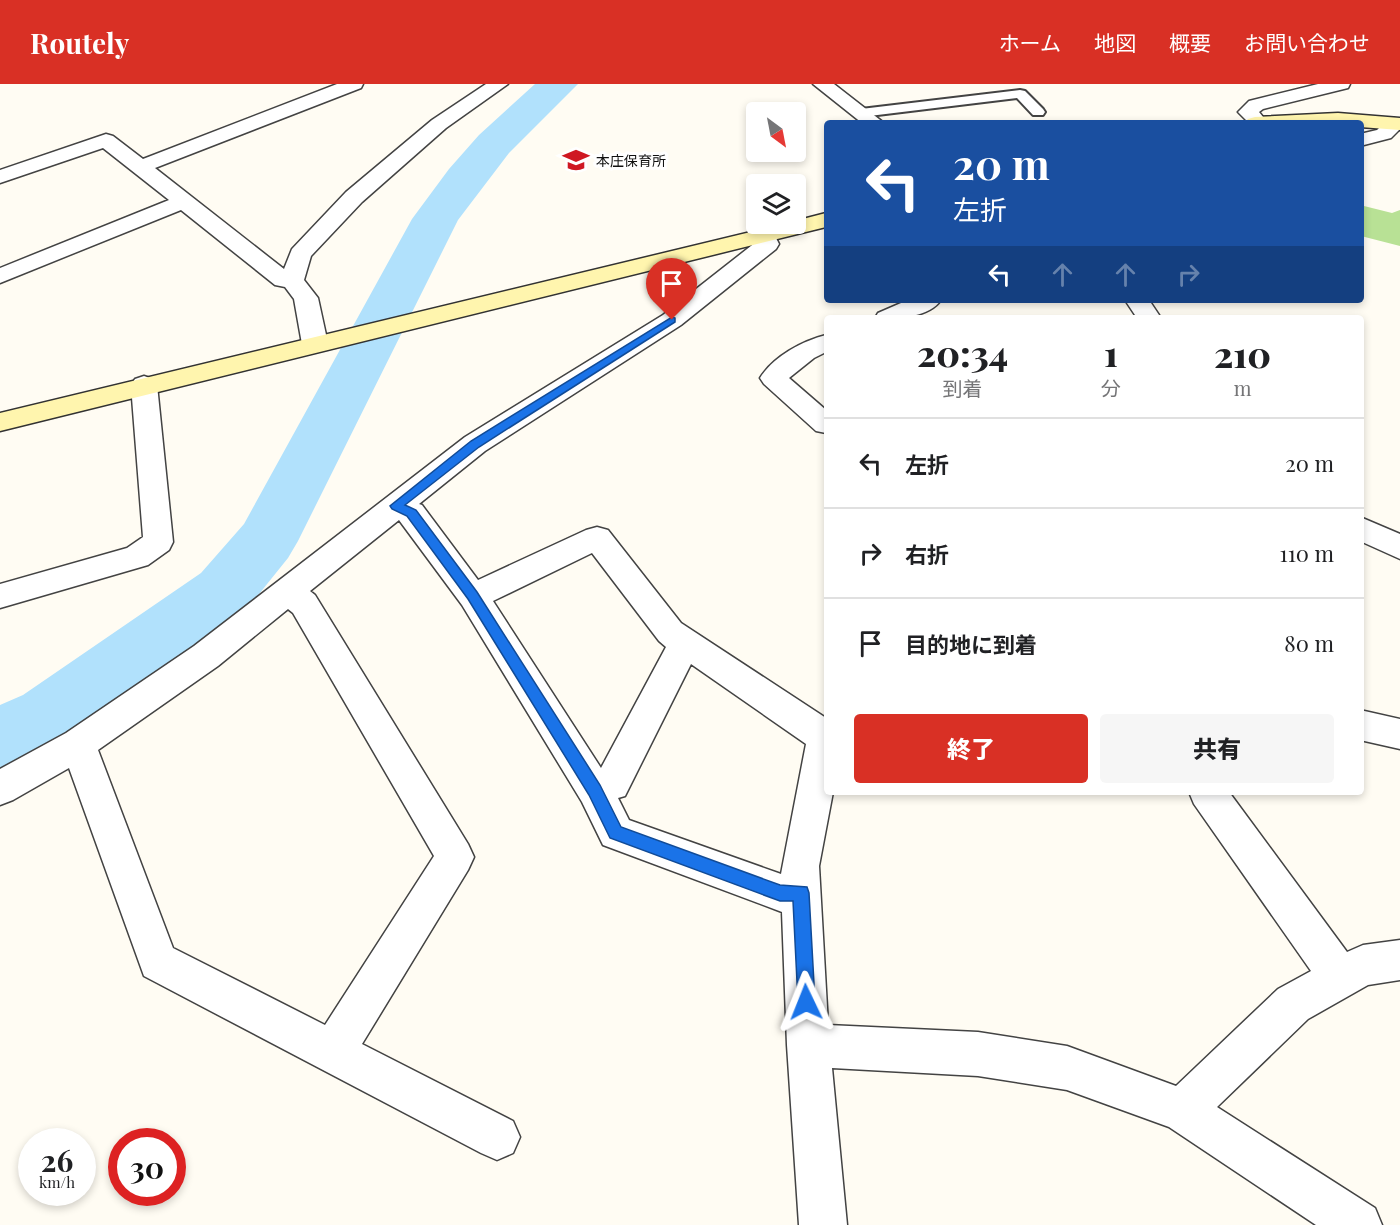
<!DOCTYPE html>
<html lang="ja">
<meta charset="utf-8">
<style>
body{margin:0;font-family:"Playfair Display","Noto Sans JP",serif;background:#f6f6f6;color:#202124;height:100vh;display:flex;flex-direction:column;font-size:22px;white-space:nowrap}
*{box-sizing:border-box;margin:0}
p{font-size:20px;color:#757577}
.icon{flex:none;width:33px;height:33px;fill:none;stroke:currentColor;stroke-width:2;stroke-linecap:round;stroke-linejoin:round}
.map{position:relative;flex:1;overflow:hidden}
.details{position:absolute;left:824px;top:231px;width:540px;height:480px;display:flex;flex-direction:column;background:#fff;border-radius:6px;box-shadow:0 3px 9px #0003}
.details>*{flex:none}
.banner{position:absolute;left:824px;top:36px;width:540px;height:183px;border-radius:6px;box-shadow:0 3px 9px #0003;background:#1a4fa0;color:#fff;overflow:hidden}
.needle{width:39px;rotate:148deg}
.tools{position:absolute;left:746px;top:18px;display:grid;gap:12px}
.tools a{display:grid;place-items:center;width:60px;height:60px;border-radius:6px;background:#fff;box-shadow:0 3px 9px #0003;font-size:30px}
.speed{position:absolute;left:18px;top:1044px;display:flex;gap:12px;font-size:30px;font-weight:700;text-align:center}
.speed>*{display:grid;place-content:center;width:78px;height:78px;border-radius:50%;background:#fff;box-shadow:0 3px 9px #0003;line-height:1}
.speed small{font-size:15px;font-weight:400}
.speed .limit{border:9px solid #d22;background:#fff;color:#111}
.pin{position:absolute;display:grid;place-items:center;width:51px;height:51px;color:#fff;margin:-62px -26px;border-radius:50% 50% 50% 0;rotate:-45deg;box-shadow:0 0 6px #0007}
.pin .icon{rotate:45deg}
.me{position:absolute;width:66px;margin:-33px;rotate:358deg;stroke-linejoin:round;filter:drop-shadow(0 0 4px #0008)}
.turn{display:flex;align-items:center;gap:21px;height:126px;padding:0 30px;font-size:27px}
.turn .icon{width:78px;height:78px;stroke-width:2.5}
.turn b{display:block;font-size:42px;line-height:51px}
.lanes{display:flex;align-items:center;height:57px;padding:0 30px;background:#0003;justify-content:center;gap:30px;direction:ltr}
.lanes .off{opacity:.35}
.eta{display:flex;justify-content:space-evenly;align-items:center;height:102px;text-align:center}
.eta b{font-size:36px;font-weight:800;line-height:42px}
.cta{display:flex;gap:12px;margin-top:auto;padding:12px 30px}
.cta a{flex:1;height:69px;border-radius:6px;background:#d93025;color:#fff;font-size:24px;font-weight:800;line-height:69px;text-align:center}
.cta a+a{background:#f6f6f6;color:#202124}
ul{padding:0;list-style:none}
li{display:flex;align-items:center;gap:18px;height:90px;padding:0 30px;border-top:2px solid #e0e0e0}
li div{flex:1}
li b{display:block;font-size:22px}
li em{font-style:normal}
header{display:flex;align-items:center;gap:36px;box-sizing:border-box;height:84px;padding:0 30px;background:#d93025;color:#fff}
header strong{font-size:28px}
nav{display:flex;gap:33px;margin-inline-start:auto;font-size:21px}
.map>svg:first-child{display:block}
.forest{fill:#b8e195}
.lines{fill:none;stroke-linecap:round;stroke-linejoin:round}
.river{fill:#b1e1fc;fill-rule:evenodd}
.lane-casing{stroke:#434343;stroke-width:4}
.street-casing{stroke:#434343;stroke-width:3}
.secondary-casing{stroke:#323232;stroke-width:3}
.lane{fill:#fff;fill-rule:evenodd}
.street{fill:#fff;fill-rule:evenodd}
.secondary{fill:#fff5ae;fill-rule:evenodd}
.route{fill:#1a73e8;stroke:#114b97;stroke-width:1.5}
.labels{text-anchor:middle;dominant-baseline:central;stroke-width:6;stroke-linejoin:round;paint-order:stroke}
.far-poi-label{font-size:14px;fill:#101010;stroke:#fff;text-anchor:start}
</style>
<header>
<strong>Routely</strong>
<nav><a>ホーム</a><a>地図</a><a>概要</a><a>お問い合わせ</a></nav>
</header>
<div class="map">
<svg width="1400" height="1141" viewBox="0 0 1400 1141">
<rect width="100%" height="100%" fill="#fffcf3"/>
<path class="forest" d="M1364 122 1392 129 1400 126V162L1361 152V124Z"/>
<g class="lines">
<path class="river" d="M535 0H578L509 69 458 136 298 457 288 474 247 525 75 655 26 679 0 688V621L23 611 201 489 244 440 412 135 449 85 479 51Z"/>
<g class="lane-casing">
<path id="lane" d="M1020 6 1025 7 1043 25 1045 28 1043 31H1033L1017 14 861 33 854 29 861 25Z"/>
</g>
<g class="street-casing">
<path id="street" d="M337 0H363L361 4 155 84 284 185 292 165 346 108 432 36 486 0H508L446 44 362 118 311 172 304 196 318 214 328 260 324 266 315 268 306 266 302 260 294 215 285 203 275 201 181 126 0 199V184L169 116 103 64 0 99V86L106 50 113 52 143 75Z
M813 0H834L884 39H862Z
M1318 0H1350L1348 4 1263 25 1259 28 1268 39H1249L1238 28 1249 17Z
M1394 34 1400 36V45L1391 54 1360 62V50L1377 46 1387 36Z
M764 144 772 146 779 160 776 165 681 241 485 367 419 420 422 421 478 496 586 446 597 443 608 446 681 539 826 634V708H833L819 782 828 941 978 948 1067 962 1176 1002 1278 905 1311 887 1194 720 1189 708H1229L1347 868 1363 861 1400 856V896L1368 901 1308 935 1217 1023 1375 1124 1382 1141H1316L1169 1043 1067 1006 978 992 832 984 847 1141H799L787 961 782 828 603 761 582 718 462 521 399 436 310 507 315 511 468 760 474 773 468 786 362 960 513 1037 520 1053 513 1069 497 1076 481 1069 144 892 69 684 13 716 0 721V685L66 649 194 562 465 353 663 231 756 158 753 151 756 146ZM592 469 659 557 666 563 601 684 493 517ZM288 525 293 529 434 772 325 941 173 864 98 666 218 582ZM691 580 806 660 781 790 629 736 618 714 625 712Z
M908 216H941C928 235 895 234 875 234L878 229Z
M1125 216H1149L1161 234H1137Z
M826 251V268L814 274 789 294 826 326V349L816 347 764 300 760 294C773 273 802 257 826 251Z
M144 292 153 295 157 301 173 458 169 466 148 481 0 524V500L127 464 143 453 131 301 135 295Z
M1360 433 1400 450V475L1360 457Z
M1360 626 1400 635V665L1360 656Z"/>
</g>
<g class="secondary-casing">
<path id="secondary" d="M1338 29 1400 34V46L1360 43V39H1245L1248 35 1255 33Z
M826 129V143L0 347V329L784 140H795V137Z"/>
</g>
<use href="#lane" class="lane"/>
<use href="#street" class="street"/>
<use href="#secondary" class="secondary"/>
</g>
<path class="route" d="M672 233 675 234V238L479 363 405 421 416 426 477 508 600 701 621 743 780 801 807 803 809 809 815 918 812 924 806 926 800 924 798 918 793 817H780L610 754 589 711 468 515 407 432 392 425 390 422 471 357Z"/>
<defs>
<g id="school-bare" transform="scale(2.07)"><path d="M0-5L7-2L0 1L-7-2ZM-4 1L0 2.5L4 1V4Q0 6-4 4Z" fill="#cf1822" stroke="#fff" stroke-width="2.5" paint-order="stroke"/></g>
</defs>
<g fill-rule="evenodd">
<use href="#school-bare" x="576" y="76"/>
</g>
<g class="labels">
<g class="far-poi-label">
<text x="596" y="76">本庄保育所</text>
</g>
</g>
</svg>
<div class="tools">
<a><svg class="needle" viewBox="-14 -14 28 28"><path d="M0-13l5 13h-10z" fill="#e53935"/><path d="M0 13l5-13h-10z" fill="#757577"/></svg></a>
<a><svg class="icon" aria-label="layers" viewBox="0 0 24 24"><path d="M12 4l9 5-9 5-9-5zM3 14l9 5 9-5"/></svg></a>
</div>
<div class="speed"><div>26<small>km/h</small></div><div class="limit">30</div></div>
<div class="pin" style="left:672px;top:236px;background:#d93025"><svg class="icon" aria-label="arrive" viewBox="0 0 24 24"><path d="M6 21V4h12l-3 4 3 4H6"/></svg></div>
<svg class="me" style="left:806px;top:918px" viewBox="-20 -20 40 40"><path d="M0-17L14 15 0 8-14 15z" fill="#1a73e8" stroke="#fff" stroke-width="4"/></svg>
<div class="banner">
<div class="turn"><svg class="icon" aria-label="left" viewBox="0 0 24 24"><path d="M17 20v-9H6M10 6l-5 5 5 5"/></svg><div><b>20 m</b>左折</div></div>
<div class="lanes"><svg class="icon" aria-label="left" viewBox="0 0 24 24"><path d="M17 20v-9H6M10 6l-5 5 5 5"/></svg><svg class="icon off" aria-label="ahead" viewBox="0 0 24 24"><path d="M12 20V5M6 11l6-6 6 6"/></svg><svg class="icon off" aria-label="ahead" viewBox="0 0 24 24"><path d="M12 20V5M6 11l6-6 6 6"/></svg><svg class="icon off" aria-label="right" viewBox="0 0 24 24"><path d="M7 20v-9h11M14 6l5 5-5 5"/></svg></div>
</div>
<section class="details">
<div class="eta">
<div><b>20:34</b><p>到着</p></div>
<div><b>1</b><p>分</p></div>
<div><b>210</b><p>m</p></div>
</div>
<ul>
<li><svg class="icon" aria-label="left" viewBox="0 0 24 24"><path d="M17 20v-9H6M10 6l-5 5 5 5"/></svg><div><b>左折</b></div><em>20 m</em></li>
<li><svg class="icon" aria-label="right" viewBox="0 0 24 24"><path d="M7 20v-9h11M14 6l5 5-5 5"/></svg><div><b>右折</b></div><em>110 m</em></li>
<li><svg class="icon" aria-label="arrive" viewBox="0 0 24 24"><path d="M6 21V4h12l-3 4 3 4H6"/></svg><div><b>目的地に到着</b></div><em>80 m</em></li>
</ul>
<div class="cta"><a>終了</a><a>共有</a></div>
</section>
</div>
